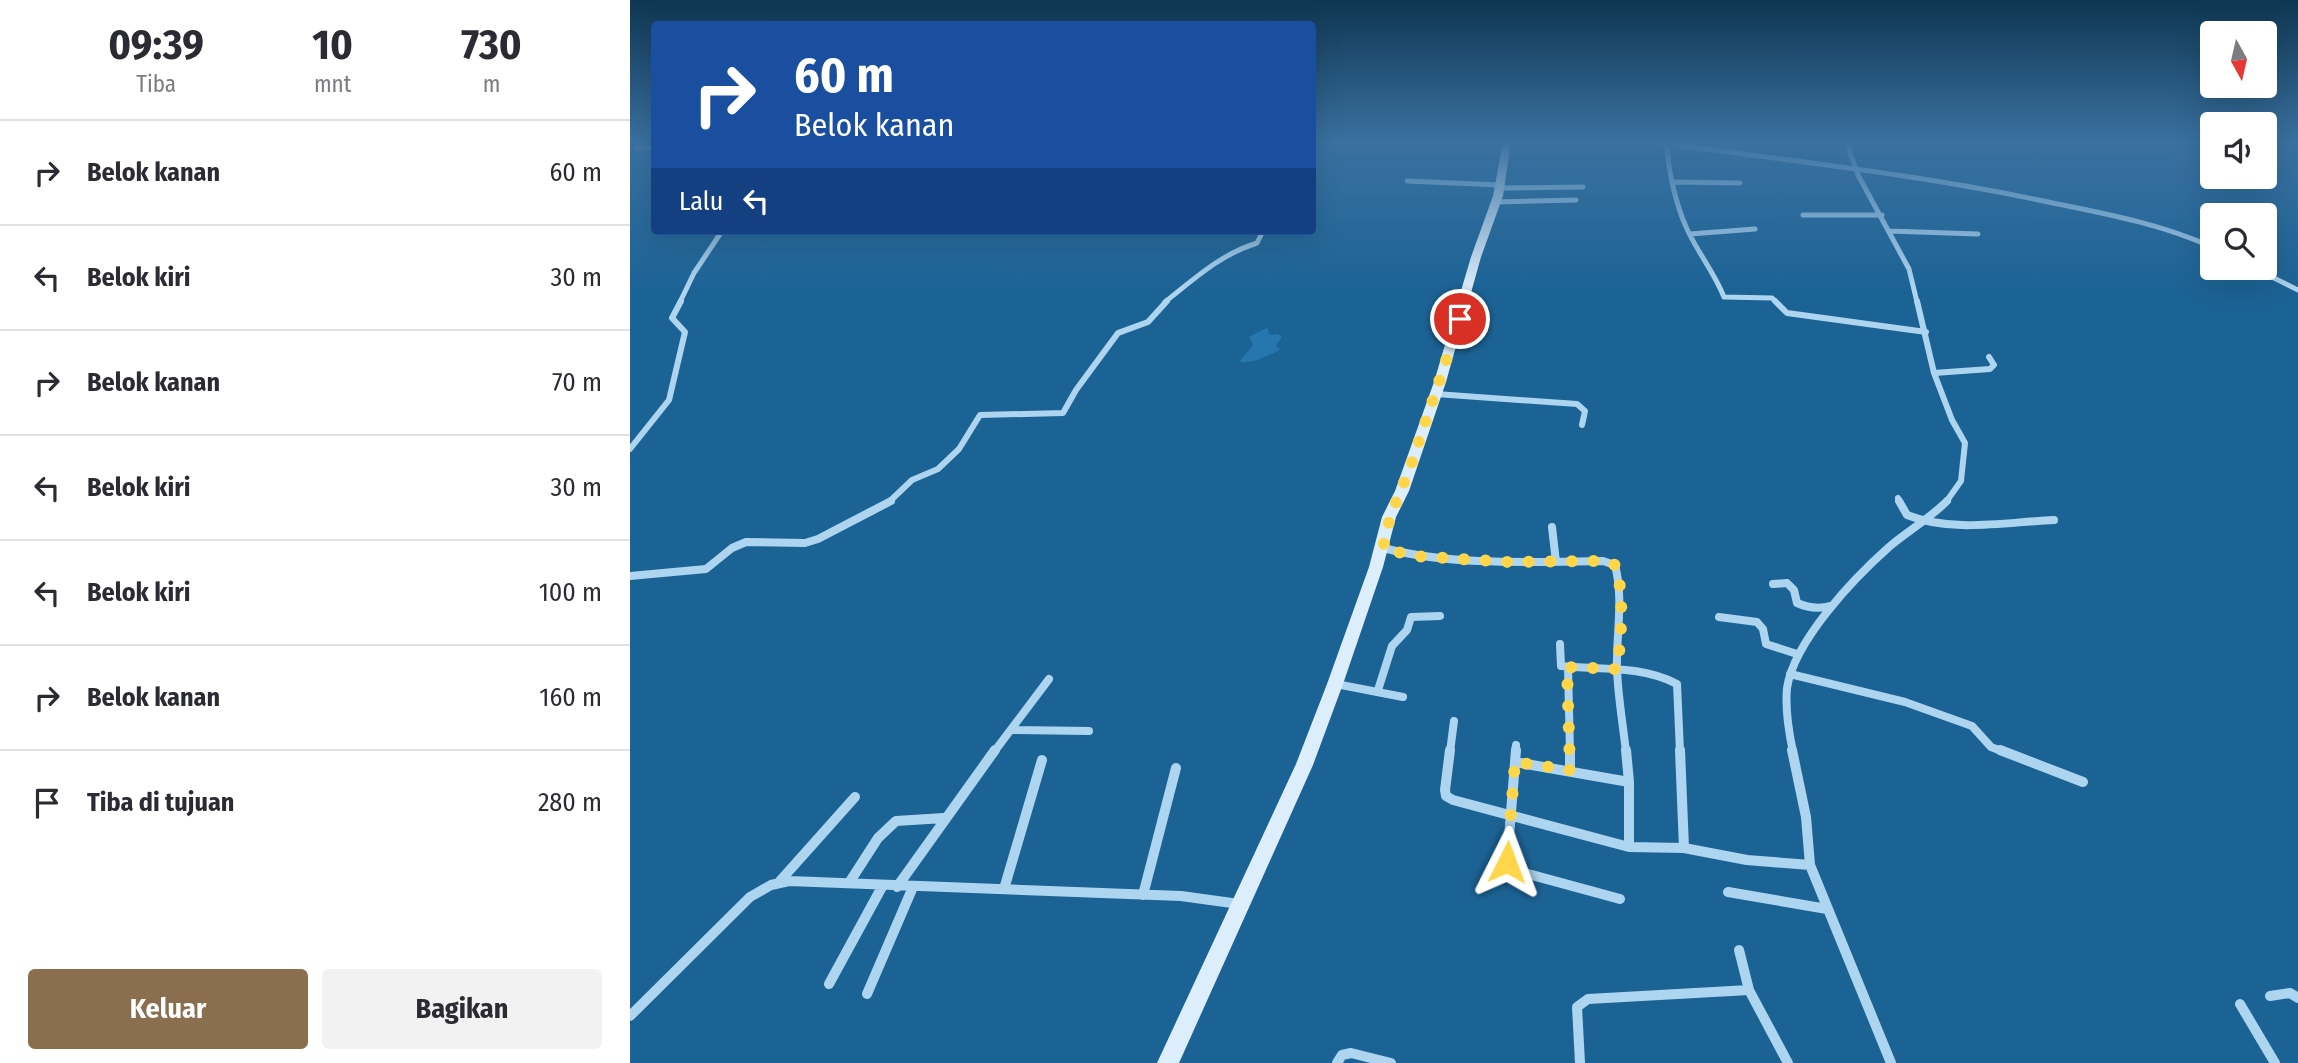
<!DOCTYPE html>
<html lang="id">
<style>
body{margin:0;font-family:"Fira Sans Condensed",sans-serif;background:#f2f2f3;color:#2b2b33;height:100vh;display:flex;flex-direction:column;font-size:26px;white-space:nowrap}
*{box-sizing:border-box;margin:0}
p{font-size:23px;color:#7c7c81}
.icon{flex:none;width:38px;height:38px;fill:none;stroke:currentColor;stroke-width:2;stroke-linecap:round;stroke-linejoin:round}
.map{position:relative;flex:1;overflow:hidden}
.details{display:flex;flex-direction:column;background:#fff;width:630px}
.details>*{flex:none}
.guide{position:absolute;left:21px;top:21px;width:665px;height:214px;border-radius:7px;box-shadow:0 7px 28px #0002;background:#1a4fa0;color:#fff;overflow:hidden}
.needle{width:46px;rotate:172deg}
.tools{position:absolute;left:1570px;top:21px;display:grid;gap:14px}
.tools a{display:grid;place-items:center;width:77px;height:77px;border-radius:7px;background:#fff;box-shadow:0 7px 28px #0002;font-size:35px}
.pin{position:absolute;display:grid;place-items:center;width:60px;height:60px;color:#fff;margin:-30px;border:4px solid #fff;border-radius:50%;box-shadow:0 2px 7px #0007}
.me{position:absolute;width:77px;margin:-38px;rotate:3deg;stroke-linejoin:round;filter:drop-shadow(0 0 5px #0008)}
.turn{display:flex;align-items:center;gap:24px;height:147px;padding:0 28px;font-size:32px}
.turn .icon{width:91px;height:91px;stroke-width:2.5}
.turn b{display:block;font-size:49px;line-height:60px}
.then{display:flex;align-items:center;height:66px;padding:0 28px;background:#0003;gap:14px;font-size:26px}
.eta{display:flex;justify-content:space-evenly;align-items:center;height:119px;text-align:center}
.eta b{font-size:42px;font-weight:700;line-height:49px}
.cta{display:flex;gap:14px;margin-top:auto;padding:14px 28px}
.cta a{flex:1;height:80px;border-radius:7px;background:#8a6e4d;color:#fff;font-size:28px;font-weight:700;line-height:80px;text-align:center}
.cta a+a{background:#f2f2f3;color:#2b2b33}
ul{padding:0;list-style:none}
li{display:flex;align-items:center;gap:21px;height:105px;padding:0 28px;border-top:2px solid #e1e1e2}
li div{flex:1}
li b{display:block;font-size:26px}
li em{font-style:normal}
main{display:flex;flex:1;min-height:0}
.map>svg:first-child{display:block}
.green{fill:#2577ae}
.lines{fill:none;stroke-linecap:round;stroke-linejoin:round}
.street-far3{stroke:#aed5ef;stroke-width:5}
.street-far2{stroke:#aed5ef;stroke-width:6}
.street-far1{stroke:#aed5ef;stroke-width:8}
.street{stroke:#aed5ef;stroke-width:10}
.secondary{fill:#dceefb;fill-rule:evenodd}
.route{stroke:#ffd54a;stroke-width:12;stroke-dasharray:0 21.6}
</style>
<main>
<section class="details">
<div class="eta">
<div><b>09:39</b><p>Tiba</p></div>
<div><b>10</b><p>mnt</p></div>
<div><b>730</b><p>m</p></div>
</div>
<ul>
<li><svg class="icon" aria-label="right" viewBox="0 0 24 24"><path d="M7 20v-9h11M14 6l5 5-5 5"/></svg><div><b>Belok kanan</b></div><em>60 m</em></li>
<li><svg class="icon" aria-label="left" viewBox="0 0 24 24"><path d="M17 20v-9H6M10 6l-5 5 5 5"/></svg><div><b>Belok kiri</b></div><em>30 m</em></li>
<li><svg class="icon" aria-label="right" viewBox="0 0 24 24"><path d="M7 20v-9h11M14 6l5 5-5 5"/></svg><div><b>Belok kanan</b></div><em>70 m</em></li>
<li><svg class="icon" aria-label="left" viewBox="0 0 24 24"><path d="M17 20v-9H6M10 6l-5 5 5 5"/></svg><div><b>Belok kiri</b></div><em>30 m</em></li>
<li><svg class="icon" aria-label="left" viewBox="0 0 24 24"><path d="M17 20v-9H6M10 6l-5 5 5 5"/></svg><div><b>Belok kiri</b></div><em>100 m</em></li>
<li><svg class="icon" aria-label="right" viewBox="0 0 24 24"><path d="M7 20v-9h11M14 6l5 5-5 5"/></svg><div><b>Belok kanan</b></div><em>160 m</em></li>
<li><svg class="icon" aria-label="arrive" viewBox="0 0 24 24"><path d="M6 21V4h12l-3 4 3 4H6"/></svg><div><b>Tiba di tujuan</b></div><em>280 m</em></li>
</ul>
<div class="cta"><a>Keluar</a><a>Bagikan</a></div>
</section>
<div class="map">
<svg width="1668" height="1063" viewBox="0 0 1668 1063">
<rect width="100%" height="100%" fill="#1c6395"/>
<path class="green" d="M637 328 640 335 648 334 652 337 646 346 650 350 628 360 612 363 610 361 623 345 619 337Z"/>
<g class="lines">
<path class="street-far3" d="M1017 141C1153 160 1289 174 1423 203 1477 214 1531 224 1582 247
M1216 141 1228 175 1279 269 1287 302
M1037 144C1038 171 1046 205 1057 229 1068 253 1084 272 1094 297L1142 298 1146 302
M7 147 24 148
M777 181 870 185
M1045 182 1110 183
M870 188 953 187
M865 202 946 200
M1173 215H1252
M1259 231 1348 234
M1060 234 1125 229
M1624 268 1668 290
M50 302 64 273 92 231
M535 302C564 279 591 254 627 243L633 231"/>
<path class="street-far2" d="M1145 301 1157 313 1296 332
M1287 301 1304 373 1322 420 1335 443 1331 481 1316 502
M1304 373 1360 369 1364 365 1359 357
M806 394 947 404 955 411 952 425
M0 449 39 400 55 332 42 318 51 301
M1268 498 1270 502
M259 502 282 480 308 469 329 449 350 415 433 413 446 390 488 333 518 322 537 301"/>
<path class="street-far1" d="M1269 501 1277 515C1322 533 1376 522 1424 520
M922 527 926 562
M753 548C824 566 900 562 973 561L985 565C994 600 986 634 987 669 988 697 993 725 996 752
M0 576 76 569 102 548 116 542 175 543 188 539 261 501
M1143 584 1157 583 1164 590 1167 603C1178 608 1189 609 1201 606
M1089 617 1127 622 1133 629 1136 644 1167 654
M930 644 931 666C969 670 1012 665 1047 684L1050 752
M938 667 940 752
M1160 674 1275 702 1342 726 1361 747 1374 752
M706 684 773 697
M748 690 762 646 777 630 781 617 810 616
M382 730 459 731
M364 752 419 679
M820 752 824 721
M885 752 886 745
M1163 752C1159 733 1155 708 1157 688 1164 641 1224 578 1259 547 1278 531 1299 519 1317 501"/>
<path class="street" d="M820 750 815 790 816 796 823 800 999 847 1054 848 1117 860 1180 865
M886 750 877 862 880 869 990 899
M940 750V770
M996 750 999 782V847
M1050 750 1054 848
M1162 750 1176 817 1180 865 1261 1063
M1370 750 1453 782
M885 762 999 782
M150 881 225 797
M219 883 248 838 266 821 314 818
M267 887 365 750
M374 889 412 760
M1098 892 1197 909
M513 895 546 768
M1109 950 1119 990 1158 1063
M199 984 253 885
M237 994 283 887
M1640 996 1660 993 1668 998
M1610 1004 1645 1063
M0 1016 120 897 141 885 159 881 551 896 609 904
M707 1063 712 1055 721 1053 761 1063
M950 1063 947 1007 958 999 1119 990"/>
<path class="secondary" d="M873 141H881L873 196 851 257 816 382 779 491 766 517 753 567 713 684 683 765 549 1063H527L666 764 697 684 739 567 752 517 765 491 804 382 841 257 863 196Z"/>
</g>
<linearGradient id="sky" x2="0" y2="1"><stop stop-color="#0f3652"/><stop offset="0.49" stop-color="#3a71a0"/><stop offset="1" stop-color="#3a71a0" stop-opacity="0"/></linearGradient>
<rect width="1668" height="290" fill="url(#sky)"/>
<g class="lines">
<path class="route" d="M830 319 780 468 760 517 753 548 783 556 879 562 974 561 985 565C995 591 991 642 987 669L937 667 940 770 885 762 877 862"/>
</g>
</svg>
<div class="tools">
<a><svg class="needle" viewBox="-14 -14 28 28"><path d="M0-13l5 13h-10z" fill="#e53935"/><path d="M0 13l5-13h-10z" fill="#7c7c81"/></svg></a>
<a><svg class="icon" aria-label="sound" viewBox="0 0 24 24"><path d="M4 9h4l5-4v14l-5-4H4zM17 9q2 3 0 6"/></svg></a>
<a><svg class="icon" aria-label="search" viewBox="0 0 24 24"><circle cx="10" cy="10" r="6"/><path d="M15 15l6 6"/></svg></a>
</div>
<div class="pin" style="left:830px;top:319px;background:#d93025"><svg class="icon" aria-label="arrive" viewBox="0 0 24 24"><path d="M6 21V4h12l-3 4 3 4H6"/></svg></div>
<svg class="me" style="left:877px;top:862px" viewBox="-20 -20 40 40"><path d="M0-17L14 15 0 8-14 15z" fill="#ffd54a" stroke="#fff" stroke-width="4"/></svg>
<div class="guide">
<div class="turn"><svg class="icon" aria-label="right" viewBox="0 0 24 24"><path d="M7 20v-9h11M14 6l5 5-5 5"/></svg><div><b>60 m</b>Belok kanan</div></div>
<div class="then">Lalu<svg class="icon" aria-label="left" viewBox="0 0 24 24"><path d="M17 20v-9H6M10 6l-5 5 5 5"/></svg></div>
</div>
</div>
</main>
